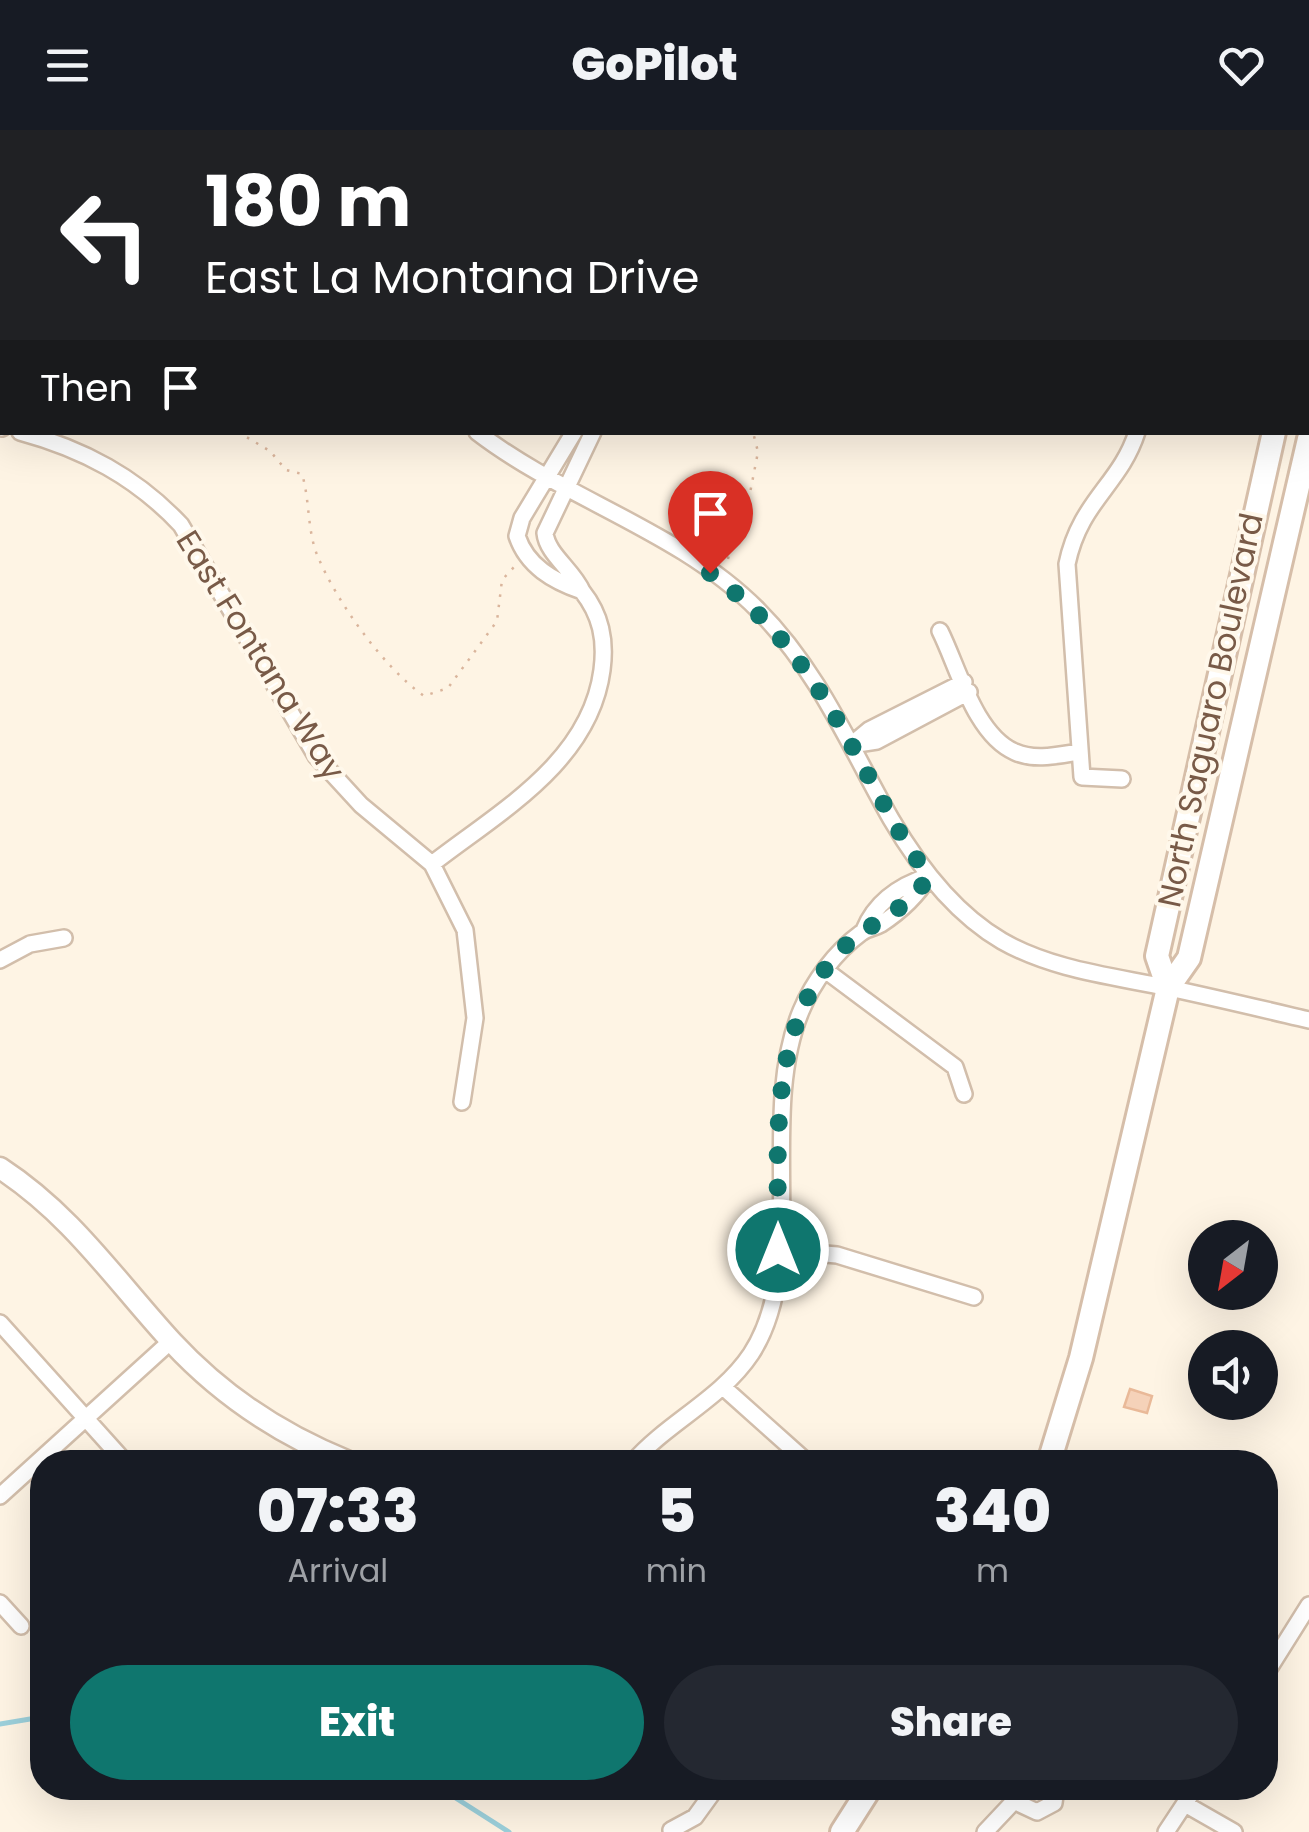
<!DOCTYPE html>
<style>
body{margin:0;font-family:Poppins,sans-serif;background:#242831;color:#f1f3f6;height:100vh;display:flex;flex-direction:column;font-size:38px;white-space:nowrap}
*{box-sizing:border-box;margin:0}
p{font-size:32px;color:#9ea1a6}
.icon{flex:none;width:55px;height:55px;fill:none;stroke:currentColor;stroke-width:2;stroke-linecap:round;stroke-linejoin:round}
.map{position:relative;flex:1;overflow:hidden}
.panel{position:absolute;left:30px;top:1320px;width:1248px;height:350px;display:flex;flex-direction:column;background:#171b24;border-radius:40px;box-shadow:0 10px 40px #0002}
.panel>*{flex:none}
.top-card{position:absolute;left:0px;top:0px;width:1310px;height:305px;box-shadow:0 10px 40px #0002;background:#202124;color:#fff;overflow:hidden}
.needle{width:65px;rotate:211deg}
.controls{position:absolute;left:1188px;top:1090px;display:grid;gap:20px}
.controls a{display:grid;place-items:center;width:90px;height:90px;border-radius:50%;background:#171b24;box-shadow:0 10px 40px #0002;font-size:50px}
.pin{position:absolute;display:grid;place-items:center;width:85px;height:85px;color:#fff;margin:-102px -42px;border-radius:50% 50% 50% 0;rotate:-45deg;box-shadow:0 0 10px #0007}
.pin .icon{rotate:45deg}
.me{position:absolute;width:110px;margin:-55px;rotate:0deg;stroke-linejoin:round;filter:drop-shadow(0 0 8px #0008)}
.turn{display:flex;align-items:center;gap:35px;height:210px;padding:0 40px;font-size:45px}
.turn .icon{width:130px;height:130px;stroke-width:2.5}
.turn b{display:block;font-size:70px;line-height:85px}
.then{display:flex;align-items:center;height:95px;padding:0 40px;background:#0003;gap:20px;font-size:38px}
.eta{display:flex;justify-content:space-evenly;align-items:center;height:170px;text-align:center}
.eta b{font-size:60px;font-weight:800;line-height:70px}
.primary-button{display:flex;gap:20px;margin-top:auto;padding:20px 40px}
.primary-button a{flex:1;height:115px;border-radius:60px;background:#0f766e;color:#fff;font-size:40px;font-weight:800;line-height:115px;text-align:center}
.primary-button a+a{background:#242831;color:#f1f3f6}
header{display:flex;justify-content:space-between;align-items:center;height:130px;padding:0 40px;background:#171b24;font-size:45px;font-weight:800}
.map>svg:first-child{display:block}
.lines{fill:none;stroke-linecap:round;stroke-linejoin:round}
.stream{stroke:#9cd0db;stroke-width:5}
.building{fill:#f5d2b9;stroke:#e9b998;stroke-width:2.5}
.minor-casing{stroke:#d2beab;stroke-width:20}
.tertiary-casing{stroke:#d2beab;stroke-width:25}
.secondary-casing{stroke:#d6bea9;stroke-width:28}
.path{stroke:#dab59c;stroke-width:2.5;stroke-dasharray:2.5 8;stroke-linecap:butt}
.minor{stroke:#fff;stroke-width:15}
.tertiary{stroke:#fff;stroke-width:20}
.secondary{stroke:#fff;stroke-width:22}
.route{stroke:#0f766e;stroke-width:18;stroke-dasharray:0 32.4}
.labels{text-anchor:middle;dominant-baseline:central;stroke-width:8;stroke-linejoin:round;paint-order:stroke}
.street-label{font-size:32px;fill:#785a47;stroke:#fff8eb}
</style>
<header><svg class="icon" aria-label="menu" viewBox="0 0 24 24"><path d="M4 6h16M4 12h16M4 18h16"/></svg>GoPilot<svg class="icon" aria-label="heart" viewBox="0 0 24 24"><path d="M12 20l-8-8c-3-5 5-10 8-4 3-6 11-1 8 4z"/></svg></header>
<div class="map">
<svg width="1309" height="1702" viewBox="0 0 1309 1702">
<rect width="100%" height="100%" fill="#fef4e4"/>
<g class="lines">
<path class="stream" d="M0 1594 42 1587
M440 1658 509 1702"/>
</g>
<path class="building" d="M1130 1259 1152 1266 1147 1283 1124 1277Z"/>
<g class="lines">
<g class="minor-casing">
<path id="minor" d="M373 0V2
M633 0V2
M0 297 2 298
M20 302C83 319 136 347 181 395L316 626 361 675 432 734 465 800 475 888 462 972
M477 302C564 369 680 401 758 480 818 540 850 617 891 689 919 737 954 783 1002 811 1053 840 1113 846 1169 858 1216 868 1262 879 1309 890
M574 302 522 388 517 406C527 436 553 451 582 461 573 440 547 424 545 403L593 302
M940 501C958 537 975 605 1015 622 1035 631 1059 625 1079 622
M851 615 877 611 969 562
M851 615 869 600 964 552
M1122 649 1082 647 1067 434C1080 371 1120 355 1137 302
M432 734C499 682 590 632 602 540 606 510 601 485 582 461
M864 800C876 771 901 755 929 746
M0 830 30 814 64 808
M825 840 955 937 964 964
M778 1120 837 1125 974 1167
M0 1193 125 1332
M723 1257 807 1332
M633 1332C668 1292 721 1269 751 1224 810 1134 757 987 801 881 813 852 835 822 861 803 867 798 874 798 881 794 901 781 917 766 929 746
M0 1366 171 1211
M0 1473 21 1496
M1265 1545 1309 1475
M1016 1658 1020 1674 1037 1682 1054 1673 1056 1658
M1185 1674 1234 1702
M671 1700 695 1687 716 1658
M985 1702 1017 1668
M1166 1702 1195 1658"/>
</g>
<g class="tertiary-casing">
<path id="tertiary" d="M0 1038C72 1085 115 1150 172 1212 222 1266 281 1305 349 1332"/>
</g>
<g class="secondary-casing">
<path id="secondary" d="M1308 208 1309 204
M1168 858 1157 826 1274 302
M1049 1332 1081 1228 1168 858 1189 828 1309 309
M842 1702 870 1658"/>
</g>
<path class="path" d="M0 97 2 96
M0 115 2 109
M0 138 2 137
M238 302 270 321 286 340 302 344C310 370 307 402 318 427 337 472 383 537 424 566L448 558 497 491 502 450 514 437
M728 429 733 406 722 384 732 356 741 367 750 363 758 322 753 302"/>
<use href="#minor" class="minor"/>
<use href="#tertiary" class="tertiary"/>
<use href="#secondary" class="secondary"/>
</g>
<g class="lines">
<path class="route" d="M710 443C812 518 846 611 908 717L929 746C905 784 871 790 842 819 765 899 779 1017 778 1120"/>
</g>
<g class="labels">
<g class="street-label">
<text transform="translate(261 525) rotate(58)">East Fontana Way</text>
<text transform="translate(1210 580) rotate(-78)">North Saguaro Boulevard</text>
</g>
</g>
</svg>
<div class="controls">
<a><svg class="needle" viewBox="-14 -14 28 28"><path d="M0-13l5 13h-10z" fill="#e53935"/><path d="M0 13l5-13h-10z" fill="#9ea1a6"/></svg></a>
<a><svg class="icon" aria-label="sound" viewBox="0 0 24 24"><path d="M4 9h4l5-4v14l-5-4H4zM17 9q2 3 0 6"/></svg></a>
</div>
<div class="pin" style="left:710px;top:443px;background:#d93025"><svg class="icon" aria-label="arrive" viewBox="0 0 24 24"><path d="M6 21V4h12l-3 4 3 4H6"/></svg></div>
<svg class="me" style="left:778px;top:1120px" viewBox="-20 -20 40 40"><circle r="17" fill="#0f766e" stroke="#fff" stroke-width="3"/><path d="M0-11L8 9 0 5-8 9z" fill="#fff"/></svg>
<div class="top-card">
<div class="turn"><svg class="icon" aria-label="left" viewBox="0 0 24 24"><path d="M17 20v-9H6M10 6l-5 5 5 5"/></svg><div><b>180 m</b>East La Montana Drive</div></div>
<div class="then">Then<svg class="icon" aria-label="arrive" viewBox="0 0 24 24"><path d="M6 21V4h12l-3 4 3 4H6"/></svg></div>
</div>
<section class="panel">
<div class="eta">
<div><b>07:33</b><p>Arrival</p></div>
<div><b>5</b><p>min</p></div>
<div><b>340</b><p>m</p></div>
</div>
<div class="primary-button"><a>Exit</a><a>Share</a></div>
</section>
</div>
